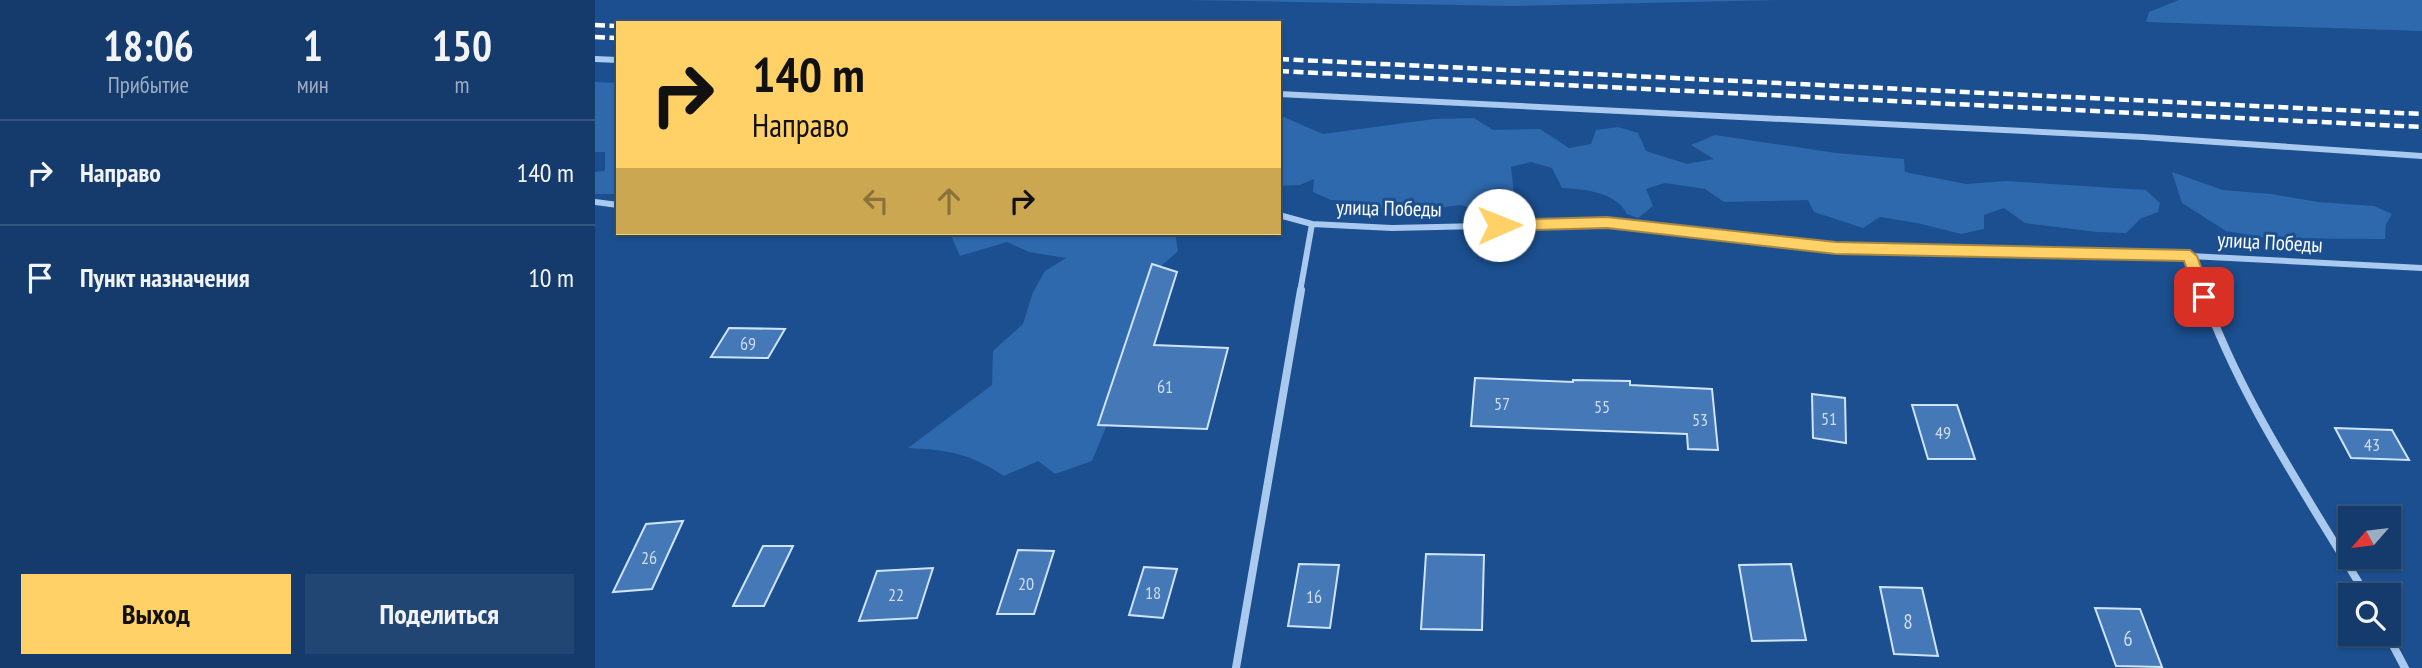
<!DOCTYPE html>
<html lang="ru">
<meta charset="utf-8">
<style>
body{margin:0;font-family:"PT Sans Narrow",sans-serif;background:#214673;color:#f1f3f6;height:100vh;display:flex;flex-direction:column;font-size:26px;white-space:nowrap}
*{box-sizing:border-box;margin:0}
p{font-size:23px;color:#9dadc1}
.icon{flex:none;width:38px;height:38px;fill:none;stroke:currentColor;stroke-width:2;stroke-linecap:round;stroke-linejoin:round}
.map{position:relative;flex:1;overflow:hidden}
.drawer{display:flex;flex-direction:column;background:#143b6b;width:595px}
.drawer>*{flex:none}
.hud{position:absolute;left:21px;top:21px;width:665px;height:214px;border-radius:0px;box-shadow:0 2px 5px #0004,0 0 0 2px #33557e;background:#ffd166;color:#111;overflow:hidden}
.needle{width:46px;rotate:242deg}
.fabs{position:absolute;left:1743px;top:506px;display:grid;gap:14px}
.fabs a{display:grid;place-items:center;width:63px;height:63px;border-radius:0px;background:#143b6b;box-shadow:0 2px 5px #0004,0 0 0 2px #33557e;font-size:35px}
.pin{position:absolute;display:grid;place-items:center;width:60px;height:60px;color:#fff;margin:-30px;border-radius:14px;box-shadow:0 4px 10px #0006}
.me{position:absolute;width:77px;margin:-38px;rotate:89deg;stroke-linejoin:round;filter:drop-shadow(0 0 5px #0008)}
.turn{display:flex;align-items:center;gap:24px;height:147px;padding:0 21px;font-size:32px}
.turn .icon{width:91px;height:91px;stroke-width:2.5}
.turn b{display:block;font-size:49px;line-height:60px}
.lanes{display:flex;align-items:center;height:66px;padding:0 21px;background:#0003;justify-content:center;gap:35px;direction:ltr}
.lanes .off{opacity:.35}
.eta{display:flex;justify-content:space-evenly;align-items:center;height:119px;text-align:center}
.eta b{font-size:42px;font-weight:600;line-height:49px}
.cta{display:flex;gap:14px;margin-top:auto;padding:14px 21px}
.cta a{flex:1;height:80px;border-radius:0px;background:#ffd166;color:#111;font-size:28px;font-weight:600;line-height:80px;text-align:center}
.cta a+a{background:#214673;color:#f1f3f6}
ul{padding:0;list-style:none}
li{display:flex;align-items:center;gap:21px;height:105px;padding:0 21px;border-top:2px solid #33557e}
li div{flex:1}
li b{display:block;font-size:26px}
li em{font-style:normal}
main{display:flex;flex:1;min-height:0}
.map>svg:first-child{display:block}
.green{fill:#2e69ad}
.building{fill:#4478b7;stroke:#cfe3fa;stroke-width:2}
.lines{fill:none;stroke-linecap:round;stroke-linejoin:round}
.minor-far1{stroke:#a9c9ee;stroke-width:6}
.minor{stroke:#a9c9ee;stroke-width:8}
.rail{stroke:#fff;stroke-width:4.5;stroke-dasharray:10 4.5;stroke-linecap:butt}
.route{fill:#ffd166;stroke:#a68842;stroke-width:2}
.labels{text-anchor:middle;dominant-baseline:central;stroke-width:6;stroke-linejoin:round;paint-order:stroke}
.number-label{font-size:18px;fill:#d0dded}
.street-label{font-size:21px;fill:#fff;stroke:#1b4f8f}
.near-number-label{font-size:21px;fill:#d0dded}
</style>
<main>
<section class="drawer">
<div class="eta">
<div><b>18:06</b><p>Прибытие</p></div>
<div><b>1</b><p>мин</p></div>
<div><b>150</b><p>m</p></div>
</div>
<ul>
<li><svg class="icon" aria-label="right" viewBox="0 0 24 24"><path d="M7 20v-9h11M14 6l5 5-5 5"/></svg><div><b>Направо</b></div><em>140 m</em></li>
<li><svg class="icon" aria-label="arrive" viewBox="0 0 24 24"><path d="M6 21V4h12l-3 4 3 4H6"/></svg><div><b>Пункт назначения</b></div><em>10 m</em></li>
</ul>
<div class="cta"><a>Выход</a><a>Поделиться</a></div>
</section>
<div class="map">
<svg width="1827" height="668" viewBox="0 0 1827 668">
<rect width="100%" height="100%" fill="#1b4f8f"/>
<path class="green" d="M592 0H1182L916 6Z
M1584 0H1827V31L1551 22 1554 12Z
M0 82 23 83V194H0V172L10 171V152H0Z
M684 115 728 134 839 119 879 118 898 130 945 129 974 148 996 144 1001 130 1023 127 1043 133 1051 151 1092 164 1119 159 1096 145 1120 135 1241 153 1309 159 1310 172 1371 184 1411 181 1551 190 1565 203 1563 212 1545 219 1531 233 1502 232 1430 223 1409 208 1389 215V229L1366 234 1322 223 1285 217 1268 228 1219 212 1213 200 1129 202 1110 189 1070 183 1051 189 1058 206 1043 218 1032 214C1021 192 989 189 967 188L957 168 936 162 916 167 919 193 908 216 865 205 828 210 812 216 765 201 736 200 718 192 719 179 705 185 684 186Z
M1577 172 1628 190 1676 194 1723 202 1779 206 1797 214 1791 224 1790 239 1671 238 1631 231 1587 203Z
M355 233H580L583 251 563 269 518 410 497 461 460 474 443 461 409 476C374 453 354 450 313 448L397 385 398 351 428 324 438 292 450 271 471 258 434 252 412 242 365 256Z"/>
<path class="building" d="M557 264 582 272 559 345 633 348 612 429 503 425Z
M134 328 190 329 173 358 116 357Z
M880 378 978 382V380L1035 381V385L1117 389 1123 450 1093 449 1092 434 876 426Z
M1217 394 1250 398 1251 443 1218 438Z
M1317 405H1362L1380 459H1333Z
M1740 428 1797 430 1814 460 1756 458Z
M88 521 57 589 18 592 51 524Z
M168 546H198L169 606H138Z
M423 550 459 551 439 614H402Z
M831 554 889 555 887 630 826 629Z
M704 564 744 565 735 628 693 626Z
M1196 564 1211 640 1157 641 1144 565Z
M549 567 582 569 568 618 534 615Z
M338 568 322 618 264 621 282 571Z
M1285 587 1327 588 1343 656 1299 654Z
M1500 608 1545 609 1567 667 1521 666Z"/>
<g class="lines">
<path class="minor-far1" d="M0 59 23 60
M684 94 1548 137 1827 156
M0 202 23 205
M684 215 717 224 797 228 1012 223 1241 248 1595 256 1827 268
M1595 256 1608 292
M705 292 717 224"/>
<path class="minor" d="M1607 290C1645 399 1713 497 1771 595
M1792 634 1810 668
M641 668 706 290"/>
<path class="rail" d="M0 25 23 26
M0 37 23 38
M684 59 1827 114
M684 71 1827 127"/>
</g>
<path class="route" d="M1012 217 1241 242 1595 250 1602 256 1617 297 1615 302H1604L1589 261 1241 254 1012 228 904 231 897 225 904 220Z"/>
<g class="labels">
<g class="number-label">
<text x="153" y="343">69</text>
<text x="570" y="386">61</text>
<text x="907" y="403">57</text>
<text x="1007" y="406">55</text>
<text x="1234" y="418">51</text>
<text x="1105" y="419">53</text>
<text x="1348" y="432">49</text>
<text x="1777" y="444">43</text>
<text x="54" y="557">26</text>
<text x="431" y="583">20</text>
<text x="558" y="592">18</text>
<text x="301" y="594">22</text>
<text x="719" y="596">16</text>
</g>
<g class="street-label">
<text transform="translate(794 208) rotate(1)">улица Победы</text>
<text transform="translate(1675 242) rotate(3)">улица Победы</text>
</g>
<g class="near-number-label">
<text x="1313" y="621">8</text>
<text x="1533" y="638">6</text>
</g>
</g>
</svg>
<div class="fabs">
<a><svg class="needle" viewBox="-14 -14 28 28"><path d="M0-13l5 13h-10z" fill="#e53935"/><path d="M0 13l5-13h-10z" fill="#9dadc1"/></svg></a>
<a><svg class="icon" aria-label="search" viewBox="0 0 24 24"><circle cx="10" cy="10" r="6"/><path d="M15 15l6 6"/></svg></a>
</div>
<div class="pin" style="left:1609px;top:297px;background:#d93025"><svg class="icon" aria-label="arrive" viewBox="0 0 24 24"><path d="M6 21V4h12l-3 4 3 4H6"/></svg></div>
<svg class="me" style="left:904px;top:225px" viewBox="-20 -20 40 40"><circle r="19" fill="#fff"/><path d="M0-13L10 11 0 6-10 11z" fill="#ffd166"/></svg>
<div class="hud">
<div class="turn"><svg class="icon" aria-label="right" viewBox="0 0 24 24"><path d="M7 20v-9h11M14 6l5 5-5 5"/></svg><div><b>140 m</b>Направо</div></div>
<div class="lanes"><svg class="icon off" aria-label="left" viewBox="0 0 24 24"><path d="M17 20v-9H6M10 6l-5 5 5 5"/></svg><svg class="icon off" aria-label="ahead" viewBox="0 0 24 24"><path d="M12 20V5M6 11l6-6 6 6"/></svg><svg class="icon" aria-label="right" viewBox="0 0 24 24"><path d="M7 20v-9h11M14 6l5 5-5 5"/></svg></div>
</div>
</div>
</main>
